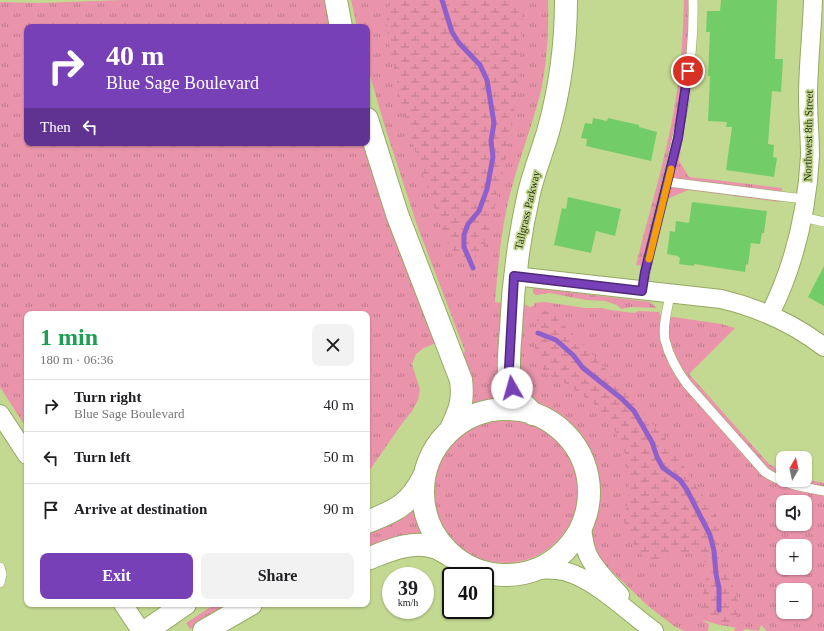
<!DOCTYPE html>
<meta charset="utf-8">
<style>
body{margin:0;font-family:Georgia,serif;background:#f2f2f2;color:#202124;height:100vh;display:flex;flex-direction:column;font-size:15px;white-space:nowrap}
*{box-sizing:border-box;margin:0}
p{font-size:13px;color:#757577}
.icon{flex:none;width:22px;height:22px;fill:none;stroke:currentColor;stroke-width:2;stroke-linecap:round;stroke-linejoin:round}
.map{position:relative;flex:1;overflow:hidden}
.panel{position:absolute;left:24px;top:311px;width:346px;height:296px;display:flex;flex-direction:column;background:#fff;border-radius:8px;box-shadow:0 1px 3px #0004}
.panel>*{flex:none}
.top-card{position:absolute;left:24px;top:24px;width:346px;height:122px;border-radius:8px;box-shadow:0 1px 3px #0004;background:#7840b7;color:#fff;overflow:hidden}
.needle{width:26px;rotate:9deg}
.buttons{position:absolute;left:776px;top:451px;display:grid;gap:8px}
.buttons a{display:grid;place-items:center;width:36px;height:36px;border-radius:8px;background:#fff;box-shadow:0 1px 3px #0004;font-size:20px}
.speed{position:absolute;left:382px;top:567px;display:flex;gap:8px;font-size:20px;font-weight:700;text-align:center}
.speed>*{display:grid;place-content:center;width:52px;height:52px;border-radius:50%;background:#fff;box-shadow:0 1px 3px #0004;line-height:1}
.speed small{font-size:10px;font-weight:400}
.speed .limit{border:2px solid #111;border-radius:6px;background:#fff;color:#111}
.pin{position:absolute;display:grid;place-items:center;width:34px;height:34px;color:#fff;margin:-17px;border:2px solid #fff;border-radius:50%;box-shadow:0 1px 4px #0007}
.me{position:absolute;width:44px;margin:-22px;rotate:353deg;stroke-linejoin:round;filter:drop-shadow(0 0 3px #0008)}
.turn{display:flex;align-items:center;gap:14px;height:84px;padding:0 16px;font-size:18px}
.turn .icon{width:52px;height:52px;stroke-width:2.5}
.turn b{display:block;font-size:28px;line-height:34px}
.then{display:flex;align-items:center;height:38px;padding:0 16px;background:#0003;gap:8px;font-size:15px}
.round{display:grid;place-items:center;flex:none;width:42px;height:42px;border-radius:8px;background:#f2f2f2}
.overview{display:flex;align-items:center;justify-content:space-between;height:68px;padding:0 16px}
h1{font-size:24px;font-weight:800;line-height:30px;color:#1e9e55}
.action{display:flex;gap:8px;margin-top:auto;padding:8px 16px}
.action a{flex:1;height:46px;border-radius:8px;background:#7840b7;color:#fff;font-size:16px;font-weight:800;line-height:46px;text-align:center}
.action a+a{background:#f2f2f2;color:#202124}
ul{padding:0;list-style:none}
li{display:flex;align-items:center;gap:12px;height:52px;padding:0 16px;border-top:1px solid #e0e0e0}
li div{flex:1}
li b{display:block;font-size:15px}
li em{font-style:normal}
.map>svg:first-child{display:block}
.grass{fill:url(#grass-tufts);fill-rule:evenodd}
.wetland{fill:url(#wetland-marsh)}
.lines{fill:none;stroke-linecap:round;stroke-linejoin:round}
.stream{stroke:#8f60cb;stroke-width:5}
.building{fill:#72cd69}
.lane-casing{stroke:#95a963;stroke-width:10}
.street-casing{stroke:#95a963;stroke-width:20}
.secondary-casing{stroke:#95a963;stroke-width:24}
.lane{stroke:#fff;stroke-width:9}
.street{stroke:#fff;stroke-width:18}
.secondary{stroke:#fff;stroke-width:22}
.route-casing{stroke:#4e2a77;stroke-width:10}
.route{stroke:#7840b7;stroke-width:7}
.slow{stroke:#f59e0b;stroke-width:7}
.labels{text-anchor:middle;dominant-baseline:central;stroke-width:3.5;stroke-linejoin:round;paint-order:stroke}
.street-label{font-size:11px;fill:#272f12;stroke:#c3d890}
</style>
<div class="map">
<svg width="824" height="631" viewBox="0 0 824 631">
<defs>
<pattern id="grass-tufts" width="24" height="20" patternUnits="userSpaceOnUse"><rect width="24" height="20" fill="#e994ab"/><path d="M3 7l-1-3M5 7V3M7 7l1-3M15 17l-1-3M17 17v-4M19 17l1-3" fill="none" stroke="#bd798a"/></pattern>
<pattern id="wetland-marsh" width="20" height="14" patternUnits="userSpaceOnUse"><rect width="20" height="14" fill="#e994ab"/><path d="M1 5h8M5 5V1M11 12h8M15 12V8" fill="none" stroke="#bd798a"/></pattern>
</defs>
<rect width="100%" height="100%" fill="#c3d890"/>
<path class="grass" d="M123 0H326L333 27H27V143H366L436 343 424 348 416 354 412 364 420 390 418 400 412 411 401 425 367 474V314H27V429L0 387V2L40 3Z
M351 0H548C549 30 547 62 541 91 532 126 519 159 510 194 501 229 498 266 495 302L501 303 499 383 505 399 471 404 461 356 465 351 417 225 384 124 367 65V27H357Z
M684 0H697L694 68 679 161 689 177 782 188 780 202 688 190 667 199 650 267 636 265C650 208 669 148 677 91 682 60 683 31 684 0Z
M536 288 650 302 657 308 631 307 621 309 617 305 605 301 586 300 550 293 536 295 533 293V289Z
M545 302 585 308H602L610 310 634 313 639 311 659 312 660 315 721 324 735 328 689 374 769 464 783 472V480L805 479 824 483V631H767L761 625 759 631 745 629 743 631H734L735 628H738L720 625 702 620 709 624 708 631H684L674 626 648 606 595 555 589 526 595 502 597 486 593 467 588 453 581 439 572 429 560 417 535 404 525 396 516 370 518 305 524 304 530 307 534 306V303ZM783 502H805V524H783ZM783 546H805V568H783ZM783 590H805V612H783Z
M432 490a73 73 0 1 1 146 0a73 73 0 1 1-146 0Z
M412 510 415 511 423 534H411L367 550V530Z
M215 604H230L190 629 186 623Z"/>
<path class="wetland" d="M395 0H518L522 15V31L518 85 509 144 491 224 482 249 474 257H464L456 254 447 242 420 167 404 115 389 43 386 21 390 5Z
M543 311 551 312 581 342 610 374 642 413 665 438 714 512 721 534 723 551 722 561C713 566 707 565 699 558 698 557 696 555 695 554 681 549 667 556 656 562L645 560 626 533 624 520 628 499 629 478 624 449 611 423 595 405 579 393 561 380 547 375 539 363 535 352 536 341 537 319Z
M718 568C729 575 734 585 737 598 738 606 739 620 731 624 726 626 708 621 704 617 703 615 701 610 701 608 700 603 703 595 704 590 706 577 706 574 718 568Z"/>
<g class="lines">
<path class="stream" d="M442 0 452 32 459 43 480 65 487 80 494 123 491 141 493 157 487 189 479 211 468 224 464 235V247L473 268
M538 333 556 340 573 355 583 368 621 398 634 411 652 442 657 457 663 468 680 480 687 490 710 535 714 551 716 574 719 588V610"/>
</g>
<path class="building" d="M721 0H777L775 59H783L781 92 772 91 768 144 774 145 773 157 777 158 774 177 726 170 732 127H726L727 122 708 121 710 76H708L710 32H706L707 11H720Z
M593 118 607 121 608 118 639 125V127L657 132 651 161 586 146 587 139 581 138 585 123 592 124Z
M568 197 621 209 615 236 596 231 591 253 554 245 562 208 566 209Z
M692 202 767 211 764 233H762L760 244 751 243 748 265 746 264 745 272 694 264V266L679 264 680 258 678 257V256L667 254 670 231 675 232 676 221 689 223Z
M824 266V306L808 297Z"/>
<g class="lines">
<g class="lane-casing">
<path id="lane" d="M668 182 787 197 806 199
M803 217 824 222
M642 291C659 194 696 100 693 0
M670 294C668 308 662 326 665 340 669 356 678 372 687 384L765 472C783 484 803 487 824 491
M0 567 2 574 0 583"/>
</g>
<g class="street-casing">
<path id="street" d="M514 276 721 299C759 308 793 323 824 347
M770 314C795 264 807 211 810 156 810 136 808 117 808 98 808 65 812 33 813 0
M0 414 27 455
M582 527C583 536 584 546 588 555 595 570 609 583 620 595
M536 570C547 569 557 569 567 572 596 580 629 613 654 631
M123 604 141 631"/>
</g>
<g class="secondary-casing">
<path id="secondary" d="M336 0 341 27
M367 119 397 214 461 380C464 403 459 411 450 431
M423 492a83 83 0 1 1 166 0a83 83 0 1 1-166 0Z
M533 414C526 406 516 399 512 389 506 373 510 346 511 328 513 283 519 238 529 193 534 172 542 152 548 132 560 89 566 44 566 0
M367 522C395 511 410 505 424 476
M367 559C388 551 412 540 434 547 440 549 446 553 451 556
M146 631 185 604
M204 631 251 604"/>
</g>
<use href="#lane" class="lane"/>
<use href="#street" class="street"/>
<use href="#secondary" class="secondary"/>
</g>
<g class="lines">
<g class="route-casing">
<path id="route" d="M512 388 509 379V368L514 276 642 291 645 272 678 138 688 71"/>
</g>
<use href="#route" class="route"/>
<path class="slow" d="M649 259 671 169"/>
</g>
<g class="labels">
<g class="street-label">
<text transform="translate(808 136) rotate(-89)">Northwest 8th Street</text>
<text transform="translate(527 210) rotate(-77)">Tallgrass Parkway</text>
</g>
</g>
</svg>
<div class="buttons">
<a><svg class="needle" viewBox="-14 -14 28 28"><path d="M0-13l5 13h-10z" fill="#e53935"/><path d="M0 13l5-13h-10z" fill="#757577"/></svg></a>
<a><svg class="icon" aria-label="sound" viewBox="0 0 24 24"><path d="M4 9h4l5-4v14l-5-4H4zM17 9q2 3 0 6"/></svg></a>
<a>+</a>
<a>−</a>
</div>
<div class="speed"><div>39<small>km/h</small></div><div class="limit">40</div></div>
<div class="pin" style="left:688px;top:71px;background:#d93025"><svg class="icon" aria-label="arrive" viewBox="0 0 24 24"><path d="M6 21V4h12l-3 4 3 4H6"/></svg></div>
<svg class="me" style="left:512px;top:388px" viewBox="-20 -20 40 40"><circle r="19" fill="#fff"/><path d="M0-13L10 11 0 6-10 11z" fill="#7840b7"/></svg>
<div class="top-card">
<div class="turn"><svg class="icon" aria-label="right" viewBox="0 0 24 24"><path d="M7 20v-9h11M14 6l5 5-5 5"/></svg><div><b>40 m</b>Blue Sage Boulevard</div></div>
<div class="then">Then<svg class="icon" aria-label="left" viewBox="0 0 24 24"><path d="M17 20v-9H6M10 6l-5 5 5 5"/></svg></div>
</div>
<section class="panel">
<div class="overview"><div><h1>1 min</h1><p>180 m · 06:36</p></div><a class="round"><svg class="icon" aria-label="close" viewBox="0 0 24 24"><path d="M6 6l12 12M18 6L6 18"/></svg></a></div>
<ul>
<li><svg class="icon" aria-label="right" viewBox="0 0 24 24"><path d="M7 20v-9h11M14 6l5 5-5 5"/></svg><div><b>Turn right</b><p>Blue Sage Boulevard</p></div><em>40 m</em></li>
<li><svg class="icon" aria-label="left" viewBox="0 0 24 24"><path d="M17 20v-9H6M10 6l-5 5 5 5"/></svg><div><b>Turn left</b></div><em>50 m</em></li>
<li><svg class="icon" aria-label="arrive" viewBox="0 0 24 24"><path d="M6 21V4h12l-3 4 3 4H6"/></svg><div><b>Arrive at destination</b></div><em>90 m</em></li>
</ul>
<div class="action"><a>Exit</a><a>Share</a></div>
</section>
</div>
